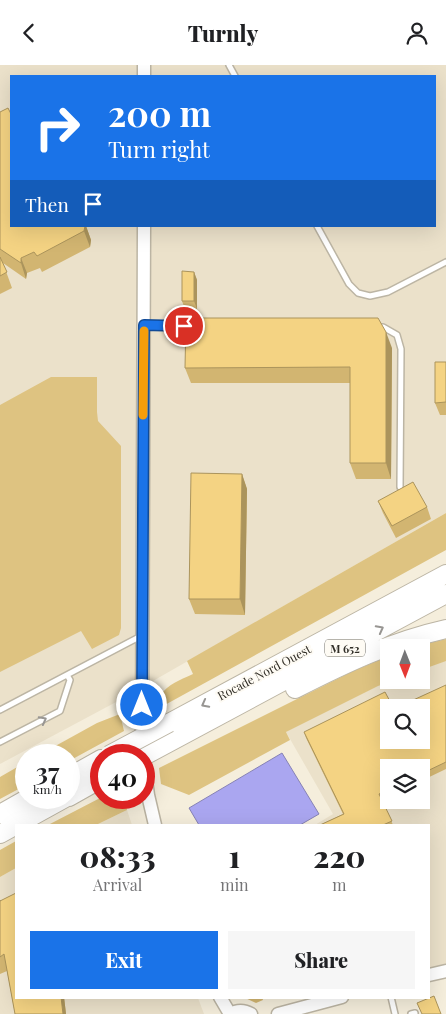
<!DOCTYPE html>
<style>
body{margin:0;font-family:"Playfair Display",serif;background:#f6f6f6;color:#202124;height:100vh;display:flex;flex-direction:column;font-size:19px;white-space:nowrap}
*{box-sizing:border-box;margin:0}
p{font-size:16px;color:#757577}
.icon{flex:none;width:28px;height:28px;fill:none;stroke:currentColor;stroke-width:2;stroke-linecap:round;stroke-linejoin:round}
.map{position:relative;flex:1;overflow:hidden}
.drawer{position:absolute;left:15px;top:759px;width:415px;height:175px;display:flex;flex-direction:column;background:#fff;border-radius:0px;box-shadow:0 5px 20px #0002}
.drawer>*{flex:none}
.hud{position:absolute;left:10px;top:10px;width:426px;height:152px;border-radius:0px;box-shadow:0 5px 20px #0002;background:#1a73e8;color:#fff;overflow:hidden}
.needle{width:32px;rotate:179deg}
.controls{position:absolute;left:380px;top:574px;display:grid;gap:10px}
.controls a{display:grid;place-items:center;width:50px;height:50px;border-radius:0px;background:#fff;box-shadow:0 5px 20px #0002;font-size:25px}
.speed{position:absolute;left:15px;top:679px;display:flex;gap:10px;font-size:25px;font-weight:700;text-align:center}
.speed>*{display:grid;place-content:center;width:65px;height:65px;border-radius:50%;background:#fff;box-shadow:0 5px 20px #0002;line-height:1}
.speed small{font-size:12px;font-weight:400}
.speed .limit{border:8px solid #d22;background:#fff;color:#111}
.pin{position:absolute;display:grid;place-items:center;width:42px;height:42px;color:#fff;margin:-21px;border:2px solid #fff;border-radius:50%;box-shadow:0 1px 5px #0007}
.me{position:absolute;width:55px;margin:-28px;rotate:0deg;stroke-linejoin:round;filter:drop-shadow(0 0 4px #0008)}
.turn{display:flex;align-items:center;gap:18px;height:105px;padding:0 15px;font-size:22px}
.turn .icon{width:65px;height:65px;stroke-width:2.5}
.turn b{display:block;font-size:35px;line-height:42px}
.then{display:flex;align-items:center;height:48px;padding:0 15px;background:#0003;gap:10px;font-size:19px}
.eta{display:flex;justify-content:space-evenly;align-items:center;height:85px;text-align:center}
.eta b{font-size:30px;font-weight:800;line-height:35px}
.action{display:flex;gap:10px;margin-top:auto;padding:10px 15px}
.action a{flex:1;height:58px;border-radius:0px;background:#1a73e8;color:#fff;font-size:20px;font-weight:800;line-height:58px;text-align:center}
.action a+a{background:#f6f6f6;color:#202124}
header{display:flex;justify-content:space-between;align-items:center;height:65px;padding:0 15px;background:#fff;font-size:22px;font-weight:800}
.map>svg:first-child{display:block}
.built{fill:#ebe1ca;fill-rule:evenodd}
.green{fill:#dec381}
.water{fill:#aaa6f0;stroke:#8682b4}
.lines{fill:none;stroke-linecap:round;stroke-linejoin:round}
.service-casing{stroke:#bcb5a4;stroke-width:8}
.tertiary-casing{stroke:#bcb5a4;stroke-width:15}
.trunk-casing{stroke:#bcb5a4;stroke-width:20}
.service{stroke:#fff;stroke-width:5}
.tertiary{stroke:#fff;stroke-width:12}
.trunk{stroke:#fff;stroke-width:18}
.trunk-bridge-casing{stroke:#bcb5a4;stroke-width:20;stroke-linecap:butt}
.trunk-bridge{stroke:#fff;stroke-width:18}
.wall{fill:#d2b571}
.shaded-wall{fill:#ab945c}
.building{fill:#f4d383;stroke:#ab945c}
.oneway{stroke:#989693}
.route-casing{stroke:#114b97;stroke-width:12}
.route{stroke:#1a73e8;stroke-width:9}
.slow{stroke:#f59e0b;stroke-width:9}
.labels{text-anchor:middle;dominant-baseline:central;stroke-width:4;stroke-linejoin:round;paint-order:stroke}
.shield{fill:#fefbf4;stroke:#6e6c64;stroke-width:1}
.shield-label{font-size:11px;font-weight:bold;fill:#312e27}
.street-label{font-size:12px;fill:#312e27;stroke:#fefbf4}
</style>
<header><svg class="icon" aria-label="back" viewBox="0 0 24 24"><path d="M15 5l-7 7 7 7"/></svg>Turnly<svg class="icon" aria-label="person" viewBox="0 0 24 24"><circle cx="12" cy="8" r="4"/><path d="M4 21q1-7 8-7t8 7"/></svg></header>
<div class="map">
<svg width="446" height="949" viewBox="0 0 446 949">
<rect width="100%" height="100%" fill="#f5eedc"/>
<path class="built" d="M0 0H446V448L118 636 0 699ZM11 11H435V161H11Z
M446 575V899L429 904V760H315L333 749 286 667 389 608V615H421V589ZM389 642H421V675H389ZM389 702H421V735H389Z
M127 745 132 760H96Z
M16 803V932L198 933 204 949H0V812Z"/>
<path class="green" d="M51 312H97V347L98 356 121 381V563L119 570 92 584 81 566 0 607V340Z
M446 448V485L163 641 160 631C168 619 180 615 193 609L187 596Z
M446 574V596L421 605V582H412Z
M389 591V615H395L378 621 286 667 290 675 189 730 161 719 159 703 353 606Z
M120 649 124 666 69 696V690H39L97 658Z
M26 697V720L0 734V712Z
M102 732 125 733 127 745 96 760H48Z
M16 776V803L0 812V785Z"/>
<path class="water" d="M282 688 319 749 300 760H199L189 743Z"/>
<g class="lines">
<g class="service-casing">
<path id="service" d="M229 0 235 11
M317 161 349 219 358 228 370 231 388 227 446 197
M144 260 191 261
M377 262H383L397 270 401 284 400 422
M0 645 141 571
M0 677 60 646 70 615 67 610
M391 932 395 949
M411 949 415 948"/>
</g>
<g class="tertiary-casing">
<path id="tertiary" d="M144 11V0
M142 679 144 161
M144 701 148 730 155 760
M429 910 446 906
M220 932 230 949C237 945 244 945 251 949
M278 949 342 932"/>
</g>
<g class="trunk-casing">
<path id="trunk" d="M295 624C344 599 392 576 446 564
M169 658 446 509
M144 691 446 529
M69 712 101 694
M69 732 101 714
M0 749 30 732
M0 769 67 732"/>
</g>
<use href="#service" class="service"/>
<use href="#tertiary" class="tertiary"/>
<use href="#trunk" class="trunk"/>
<g class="trunk-bridge-casing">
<path id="trunk-bridge" d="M109 690 169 658"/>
</g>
<use href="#trunk-bridge" class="trunk-bridge"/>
</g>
<path class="wall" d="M0 47 11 161H86L91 175 90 182 42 207 40 203 27 208 26 214 3 198 12 223 0 229Z
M194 207 197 215V244H185L182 236Z
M392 283 391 414H356L350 398V318H191L185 303Z
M446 297V350H440L435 338Z
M242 409 247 424 245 550 195 549 189 534Z
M378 436 427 442 431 454 396 473 383 448Z
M446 620V704L421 716V702H389V731L382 735 393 760H320L343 749 306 673 304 667 389 675Z
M0 835 16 932H64L66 949H15L7 906 0 909Z
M243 932H262L263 935 256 938Z"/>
<path class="shaded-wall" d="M85 161H86L91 175 90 182 84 166Z
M21 193 27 208 26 214 21 198Z
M194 207 197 215V244L194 236Z
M386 267 392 283 391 414 386 398Z
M242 409 247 424 245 550 240 534Z
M61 932H64L66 949H63Z"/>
<path class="building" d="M8 43 11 49V161H85L84 166 37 191 34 187 21 193V198L0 184V47Z
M0 192 7 207 0 211Z
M182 206 194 207V236H182Z
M186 253H378L386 267V398H350V302L185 303Z
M435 297H446V337L435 338Z
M191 408 242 409 240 534H189Z
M413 417 427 442 392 461 378 436Z
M446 620V697L421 709V702H389V724L379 729 392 756 383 760H320L344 749 304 667 385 627 393 642H389V675H421V642H398Z
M16 828V932H61L63 949H15L4 889 0 892V835V836Z
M434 931 441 949H422L417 938Z"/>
<defs><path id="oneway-chevron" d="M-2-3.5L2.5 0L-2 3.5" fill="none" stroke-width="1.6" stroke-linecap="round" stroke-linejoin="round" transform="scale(1.25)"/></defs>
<g class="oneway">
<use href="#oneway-chevron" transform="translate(380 564) rotate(-28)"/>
<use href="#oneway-chevron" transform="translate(205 639) rotate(152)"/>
<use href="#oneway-chevron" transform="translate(43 655) rotate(-28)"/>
</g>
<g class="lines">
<g class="route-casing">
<path id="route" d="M142 640 144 260 184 261"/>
</g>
<use href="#route" class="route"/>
<path class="slow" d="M143 350 144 266"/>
</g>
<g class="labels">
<rect class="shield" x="325" y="574.5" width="40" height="17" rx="4"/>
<g class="shield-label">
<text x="345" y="583">M 652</text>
</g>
<g class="street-label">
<text transform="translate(264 607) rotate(-28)">Rocade Nord Ouest</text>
</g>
</g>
</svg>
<div class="controls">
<a><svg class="needle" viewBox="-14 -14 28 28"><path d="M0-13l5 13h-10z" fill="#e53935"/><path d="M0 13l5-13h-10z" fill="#757577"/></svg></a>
<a><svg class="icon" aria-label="search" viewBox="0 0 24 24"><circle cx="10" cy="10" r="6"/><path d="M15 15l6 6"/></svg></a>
<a><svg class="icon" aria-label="layers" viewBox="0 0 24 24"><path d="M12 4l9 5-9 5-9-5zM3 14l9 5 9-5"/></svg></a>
</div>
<div class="speed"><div>37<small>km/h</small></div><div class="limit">40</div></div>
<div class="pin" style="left:184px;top:261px;background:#d93025"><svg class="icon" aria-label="arrive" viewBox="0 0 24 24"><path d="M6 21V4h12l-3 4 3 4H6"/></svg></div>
<svg class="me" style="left:142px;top:640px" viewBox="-20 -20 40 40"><circle r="17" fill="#1a73e8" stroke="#fff" stroke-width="3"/><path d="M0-11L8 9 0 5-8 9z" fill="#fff"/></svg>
<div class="hud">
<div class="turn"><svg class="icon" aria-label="right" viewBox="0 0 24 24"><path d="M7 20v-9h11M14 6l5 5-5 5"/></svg><div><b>200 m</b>Turn right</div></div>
<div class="then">Then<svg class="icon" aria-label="arrive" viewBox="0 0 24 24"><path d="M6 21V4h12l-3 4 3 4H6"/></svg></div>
</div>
<section class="drawer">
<div class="eta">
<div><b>08:33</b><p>Arrival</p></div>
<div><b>1</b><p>min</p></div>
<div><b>220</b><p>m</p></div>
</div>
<div class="action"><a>Exit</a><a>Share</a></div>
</section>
</div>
